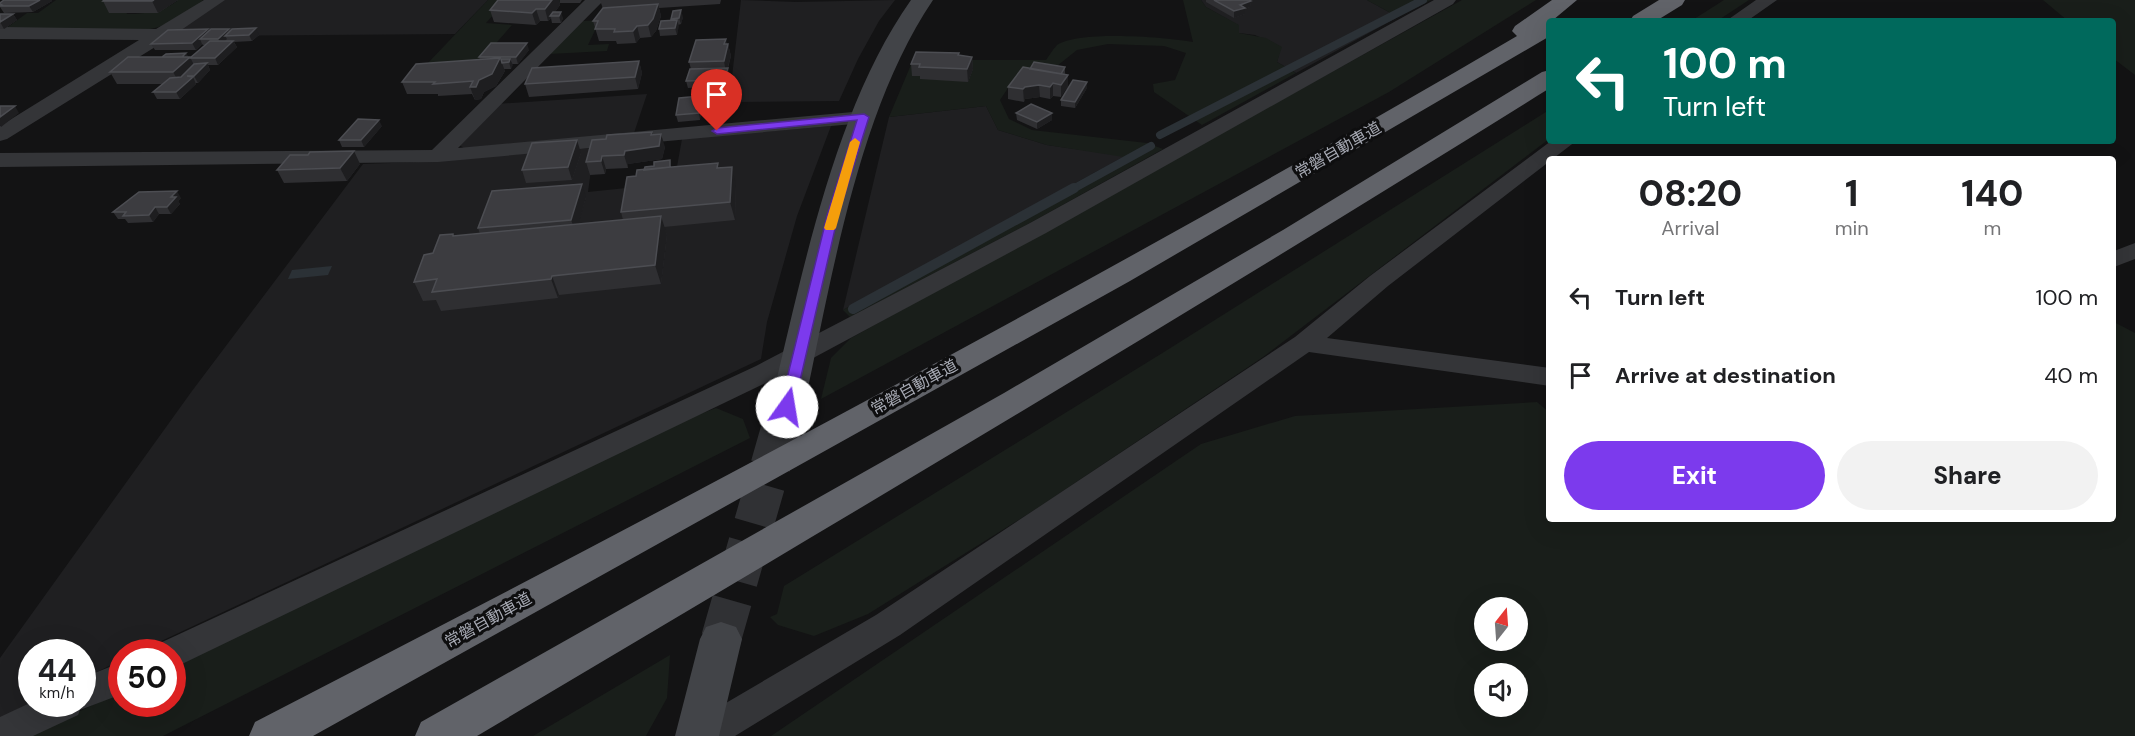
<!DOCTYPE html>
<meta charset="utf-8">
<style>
body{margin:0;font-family:"DM Sans","Noto Sans JP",sans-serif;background:#f2f2f2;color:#202124;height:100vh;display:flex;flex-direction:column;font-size:22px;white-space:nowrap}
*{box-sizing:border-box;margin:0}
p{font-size:20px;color:#757577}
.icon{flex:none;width:33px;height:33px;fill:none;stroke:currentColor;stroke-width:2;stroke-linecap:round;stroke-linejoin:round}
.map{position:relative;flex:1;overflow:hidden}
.details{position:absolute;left:1546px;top:156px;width:570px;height:366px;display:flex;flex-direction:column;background:#fff;border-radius:6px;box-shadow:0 6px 24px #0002}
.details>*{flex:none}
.guide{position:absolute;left:1546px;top:18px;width:570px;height:126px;border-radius:6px;box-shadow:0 6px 24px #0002;background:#00695c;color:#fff;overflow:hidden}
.needle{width:39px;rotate:17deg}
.fabs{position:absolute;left:1474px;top:597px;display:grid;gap:12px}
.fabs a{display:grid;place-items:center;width:54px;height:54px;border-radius:50%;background:#fff;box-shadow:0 6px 24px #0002;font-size:30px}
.speed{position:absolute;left:18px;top:639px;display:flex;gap:12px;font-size:30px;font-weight:700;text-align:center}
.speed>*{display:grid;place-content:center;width:78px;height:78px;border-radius:50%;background:#fff;box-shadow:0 6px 24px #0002;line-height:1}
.speed small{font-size:15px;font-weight:400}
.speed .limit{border:9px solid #d22;background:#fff;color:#111}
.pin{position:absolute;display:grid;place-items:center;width:51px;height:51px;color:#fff;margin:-62px -26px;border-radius:50% 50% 50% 0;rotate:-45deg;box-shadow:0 0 6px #0007}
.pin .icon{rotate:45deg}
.me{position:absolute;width:66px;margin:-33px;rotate:13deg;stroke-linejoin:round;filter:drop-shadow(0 0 4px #0008)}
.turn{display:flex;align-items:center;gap:21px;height:126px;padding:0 18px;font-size:27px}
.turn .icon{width:78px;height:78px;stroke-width:2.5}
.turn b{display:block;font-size:42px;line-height:51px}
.eta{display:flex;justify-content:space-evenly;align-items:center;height:102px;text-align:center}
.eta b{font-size:36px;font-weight:800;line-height:42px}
.cta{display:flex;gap:12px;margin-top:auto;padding:12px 18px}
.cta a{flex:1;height:69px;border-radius:36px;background:#7c3aed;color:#fff;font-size:24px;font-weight:800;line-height:69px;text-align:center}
.cta a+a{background:#f2f2f2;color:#202124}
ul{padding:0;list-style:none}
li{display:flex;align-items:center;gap:18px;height:78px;padding:0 18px}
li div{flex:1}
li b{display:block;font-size:22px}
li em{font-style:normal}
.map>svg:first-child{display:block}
.built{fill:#1f1f21}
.green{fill:#191e1a;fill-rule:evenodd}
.water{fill:#2b3136}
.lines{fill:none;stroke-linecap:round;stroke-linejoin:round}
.stream-far1{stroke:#2b3136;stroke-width:8}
.stream{stroke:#2b3136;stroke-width:10}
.secondary-tunnel-far1{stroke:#303134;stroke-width:31;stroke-dasharray:31 16;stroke-linecap:butt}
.secondary-tunnel{stroke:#303134;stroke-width:40;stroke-dasharray:40 20;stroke-linecap:butt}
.street{fill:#343538;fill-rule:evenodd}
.secondary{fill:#424448;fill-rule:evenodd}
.highway{fill:#616369;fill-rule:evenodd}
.wall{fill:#2f2f32}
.shaded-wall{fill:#1e1e20}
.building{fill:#3c3c40;stroke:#4c4d52;stroke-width:1.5}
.route{fill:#7c3aed;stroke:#51269a;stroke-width:1.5}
.slow{fill:#f59e0b}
.labels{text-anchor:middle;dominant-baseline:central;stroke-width:6;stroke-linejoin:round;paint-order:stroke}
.street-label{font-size:16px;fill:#a6a9b3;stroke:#0e0e0f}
</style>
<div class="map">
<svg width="2135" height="736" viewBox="0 0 2135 736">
<rect width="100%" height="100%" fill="#131314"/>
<path class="built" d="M222 0H488L455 34 168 36Z
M741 0 796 2 895 0 879 21 858 59 839 101 729 102Z
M1201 0H1367L1398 17 1296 73 1277 62 1281 47 1255 35 1239 33 1238 25 1206 7Z
M647 94 634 133 464 148 459 145 496 104Z
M986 106 998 130 1047 145 1125 156 843 310 889 117Z
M831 126 797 216 767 322 761 359 138 652H122L121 660 83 679 82 652H32L31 703 0 718V658L192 391 363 164 418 162 594 148 588 192 674 183 682 139Z"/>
<path class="green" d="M56 0H123L127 14C144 14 163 12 177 1L135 0H203C189 13 168 26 150 29H5L27 13H38Z
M488 0H561L558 3 503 4 486 23 512 25 477 65 427 64Z
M1183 0H1201L1206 7 1239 25V33L1266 38 1282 47 1277 62 1296 73 1202 125 1154 92 1153 84 1175 80 1186 53 1164 46 1108 44 1077 50 1057 66 1016 76 1000 100 1009 119 1032 130 1147 143 1163 149 1030 223 850 317 843 310 1124 157 1047 145 998 130 986 106 889 117 913 60H1046C1049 56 1053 49 1057 45 1079 30 1166 37 1193 42Z
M1367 0H1431L1398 17Z
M1462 0H1536L1389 92 821 399 831 358 851 338Z
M1724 0H1749L1717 21H1691Z
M2043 0H2135V75L2114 59V21H2068Z
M600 20 588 45 609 44 607 51 549 54 583 21Z
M1549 110V139L1263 357 1036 509 868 614 814 636 778 625 770 617 777 614 784 586 1164 352Z
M2114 322 2135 333V736H771L1201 444 1295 416 1537 402 1549 412 1550 519H2114ZM1485 608H1518V640H1485ZM1485 674H1518V706H1485Z
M716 408 743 419 750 438 163 736H29L121 691 122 704H172L173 667 687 419Z
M670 655 667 698 646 736H533Z"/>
<path class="water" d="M332 266 328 275 288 279 292 270Z"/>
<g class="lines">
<path class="stream-far1" d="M1160 135 1423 0
M1071 190 1151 146"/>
<path class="stream" d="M853 309 1074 188"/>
<path class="secondary-tunnel-far1" d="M780 430 787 407"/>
<path class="secondary-tunnel" d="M721 639 781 429"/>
<path class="street" d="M204 0H225L168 39 7 139 0 141V126L139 40 0 39V27L156 29Z
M585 0H604L458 148 864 111 871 113 874 117 871 121 864 123 438 162 0 167V153L432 150Z
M1434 0H1456L1453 4 1046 233 776 378 184 663 172 667V652H155L160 643 756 366 1030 223Z
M1756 0H1777L1747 21H1726Z
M1551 141H1576L1388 286 1327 338 1550 368V386L1309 352 900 635 735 736H685L690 724 876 615 1295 337 1370 276Z
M2135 243V259L2114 267V251Z
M122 662V694L80 710 78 715 33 736H0V717L32 702 82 704V678Z"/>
<path class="secondary" d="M911 0H933C858 111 832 277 804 407L799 415 787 419 775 415 770 407C802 277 833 110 911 0Z
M721 622 736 627 742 639 719 736H675L700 639 706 627Z"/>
<path class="highway" d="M1552 0H1577L1553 20 1557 21H1550V36L1130 281 313 736H249L255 722C680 503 1104 278 1517 36L1512 31 1515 26Z
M1659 0H1685L1682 5 1656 21H1630L1633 16Z
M1550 70V88C1195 310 836 523 477 736H415L421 722 1004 393 1283 230 1542 72Z"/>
</g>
<path class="wall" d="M4 0H52V1L33 12 4 13 0 7V3Z
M178 0 158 13H109L103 1Z
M498 0H559L560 5 555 12 563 18 561 23H552L551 18 548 21H540L536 25 494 22 490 10Z
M560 0H582L580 3H560Z
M600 0H721L720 4 659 8 661 16 656 31 651 37 640 38 636 43 617 44 616 41H599L593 21 603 9Z
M1206 0H1249L1251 1 1250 7 1245 9V14L1234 18 1206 2Z
M0 14H13L17 20 4 29H0Z
M683 17 681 24 678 25 677 35 660 36 659 29 671 20V19Z
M208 29 209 31 229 29 230 31 259 35 252 41 234 42 237 47 218 65H208L210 70 198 83H196V84L180 99H157L153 92 162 84H117L110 72 162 57 186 53 188 57 190 58 205 45H203L202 44 196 50H155L151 44Z
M727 44H728L731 56 728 68 729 74 726 86 688 88 686 81 691 69 689 62Z
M529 50 518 64H512L511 69H504L505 71 496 86 484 92 481 99 475 100 472 94 438 96V94H407L402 82 480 60 479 57Z
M959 55 972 57 973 69 968 82 920 79V76H912L911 64Z
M639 61 642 73 638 89 529 97 525 84Z
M1065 67V73L1061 97 1053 96 1050 99 1040 97 1025 99 1024 102 1008 99V87L1030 69Z
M1087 88 1075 108 1061 106V100Z
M700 96 702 103 700 120 678 122 676 115Z
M1016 113 1052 120 1037 129 1017 120Z
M382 126 364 147H342L339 140Z
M653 135 665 147 662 159 628 164V168L606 169 605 174 590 175 586 162 606 139Z
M581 153 572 180 526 183 522 170Z
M360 164 347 181 284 183 277 170Z
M672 167 719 168 736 185 735 220 664 227 667 235 661 284 559 295 558 298 441 311 436 300 423 301 414 282 433 253 454 236 480 234 478 228 586 197 578 224 623 220 621 212 636 176Z
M181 198 178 201 180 204 171 214H159L153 222 128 223 125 219H118L113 212Z"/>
<path class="shaded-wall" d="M40 0H52V1L33 12 29 6Z
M154 0H178L158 13 152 1Z
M552 0H559L560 5 552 16H550L551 18 548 21 545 9Z
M1251 1 1250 7 1245 9V14L1234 18V11L1240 5Z
M658 4 661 16 656 31 651 37 648 25Z
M536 9 540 21 536 25 532 13Z
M681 10 683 17 681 24 679 18Z
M561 12 563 18 561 23 559 16Z
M13 14 17 20 4 29 0 22Z
M677 20 679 26 677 35 675 28Z
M637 26 640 38 636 43 633 31Z
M256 28 259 35 252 41 249 35Z
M208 29 211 36 200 39 202 44 196 50 192 43Z
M229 29 232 35 225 36 227 39 221 45 218 39Z
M726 39 728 47V44L731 56 726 73 724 61V44Z
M233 41 237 47 218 65 215 58Z
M527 43 529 50 518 64 516 57Z
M186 53 189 58 190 57 196 69 180 84 173 72 179 60Z
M972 57 973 69 968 82 967 69Z
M500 58 505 71 496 86 484 92 481 99 475 100 470 87 479 80Z
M510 59 513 65 511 69 509 62Z
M639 61 642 73 638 89 635 77Z
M207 63 210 70 198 83 194 76Z
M728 68 729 74 726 86 724 80Z
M1068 75V87L1061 97V85Z
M193 77 196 84 180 99 176 92Z
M1087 82V88L1075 108V102Z
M1053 83V96L1050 99V87Z
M1039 85 1040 97 1025 99 1024 102 1023 89 1025 87Z
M700 96 702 103 700 120 699 113Z
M15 106 19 113 1 127 0 125V117Z
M1052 113V120L1037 129V122Z
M379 120 382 126 364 147 361 140Z
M652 132 656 145 661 134 665 147 662 159 628 164V168L624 155 625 151 651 135Z
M577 140 581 153 572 180 568 167Z
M354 151 360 164 347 181 340 168Z
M602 156 606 169 605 174 601 161Z
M732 167 736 185 735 220 730 202Z
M582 184 586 197 576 233 571 220Z
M177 191 181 198 178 201 180 204 171 214 167 207 171 197Z
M155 207 159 214 153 222 149 215Z
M661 216 667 235 661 284 655 265Z
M552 276 559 295 558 298 551 279Z"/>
<path class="building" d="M4 0H40L29 6H0L2 5 0 4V3Z
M104 0H154L152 1H103Z
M498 0H552L545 9H536L532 13 490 10Z
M1214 0H1249L1251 1 1240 5 1245 8 1234 11Z
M658 4 653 19 648 25 637 26 633 31 614 32 615 29H595L598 21H593L603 8Z
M681 10 679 18 671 19 673 11Z
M553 12H561L559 16H550Z
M0 14H13L0 22Z
M677 20 675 28 659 29 661 21Z
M256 28 249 35 225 36 232 29Z
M208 29 192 43 151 44 168 30Z
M211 29H229L218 39H200Z
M726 39 724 44H728L724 61 689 62 696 40Z
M210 41H233L215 58H190Z
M491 43H527L516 57H479Z
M916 52 959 53 958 55 972 57 967 69 919 67 920 64H911Z
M186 53 182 57H162L166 54Z
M128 57H190L173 72H110Z
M500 58 492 74 479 80 476 87H470L473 81 433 84 435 82H402L416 64Z
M501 59H510L509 62 502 63Z
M639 61 635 77 525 84 532 68Z
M1034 62 1065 67 1061 74 1030 69Z
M207 63 194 76H187L193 77 176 92H153L170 78 181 77 194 64Z
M1023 67 1068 75 1061 85 1053 83 1050 87 1039 85 1025 87 1023 89 1008 87Z
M728 68 724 80 686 81 690 69Z
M1073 80 1087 82 1075 102 1061 100Z
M700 96 699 113 676 115 679 98Z
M1031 104 1052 113 1037 122 1016 113Z
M0 106H15L0 117Z
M358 119 379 120 361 140H339Z
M652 132 651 135 661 134 659 146 625 151 624 155 602 156 601 161 586 162 592 140 606 139 607 135Z
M577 140 568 167 522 170 532 143Z
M354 151 340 168 277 170 290 155H308L310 152Z
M670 160V167L644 170 645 167 654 166V162Z
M718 163 717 168 732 167 730 202 621 212 627 177 636 176 637 170Z
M582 184 571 220 478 228 492 191Z
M177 191 171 197H176L167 207H155L149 215 123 216 126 212H113L139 192Z
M661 216 655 265 552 276 551 279 432 292 437 279 414 282 424 255 433 253 440 235 453 234V236Z"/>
<path class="route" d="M864 114 869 117 838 216 794 407 787 412 780 407 827 216 857 120 717 134 712 131 717 128Z"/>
<path class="slow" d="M855 138 860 142 836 228 834 230H826L824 228 850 142Z"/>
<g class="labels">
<g class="street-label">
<text transform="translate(1338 150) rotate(-30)">常磐自動車道</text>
<text transform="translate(914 387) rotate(-29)">常磐自動車道</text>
<text transform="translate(488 620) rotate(-29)">常磐自動車道</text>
</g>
</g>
</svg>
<div class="fabs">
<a><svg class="needle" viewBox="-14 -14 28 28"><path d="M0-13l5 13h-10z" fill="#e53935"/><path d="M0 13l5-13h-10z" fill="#757577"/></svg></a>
<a><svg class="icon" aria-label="sound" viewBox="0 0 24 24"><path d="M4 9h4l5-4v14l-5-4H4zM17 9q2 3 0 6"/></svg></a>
</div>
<div class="speed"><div>44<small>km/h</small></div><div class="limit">50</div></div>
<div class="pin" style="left:717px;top:131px;background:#d93025"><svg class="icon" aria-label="arrive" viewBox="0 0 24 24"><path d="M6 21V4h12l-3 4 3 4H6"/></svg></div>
<svg class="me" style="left:787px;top:407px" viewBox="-20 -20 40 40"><circle r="19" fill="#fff"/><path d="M0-13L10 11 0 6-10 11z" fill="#7c3aed"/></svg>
<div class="guide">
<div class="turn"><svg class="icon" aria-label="left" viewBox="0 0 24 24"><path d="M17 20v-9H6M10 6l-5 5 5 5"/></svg><div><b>100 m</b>Turn left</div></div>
</div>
<section class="details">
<div class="eta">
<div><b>08:20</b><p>Arrival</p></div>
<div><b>1</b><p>min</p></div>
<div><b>140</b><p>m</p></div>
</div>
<ul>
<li><svg class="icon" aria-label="left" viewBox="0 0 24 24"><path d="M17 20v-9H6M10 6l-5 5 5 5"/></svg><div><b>Turn left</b></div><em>100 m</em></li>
<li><svg class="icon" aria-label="arrive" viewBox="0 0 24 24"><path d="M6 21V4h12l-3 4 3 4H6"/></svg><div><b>Arrive at destination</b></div><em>40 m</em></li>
</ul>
<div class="cta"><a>Exit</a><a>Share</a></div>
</section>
</div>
